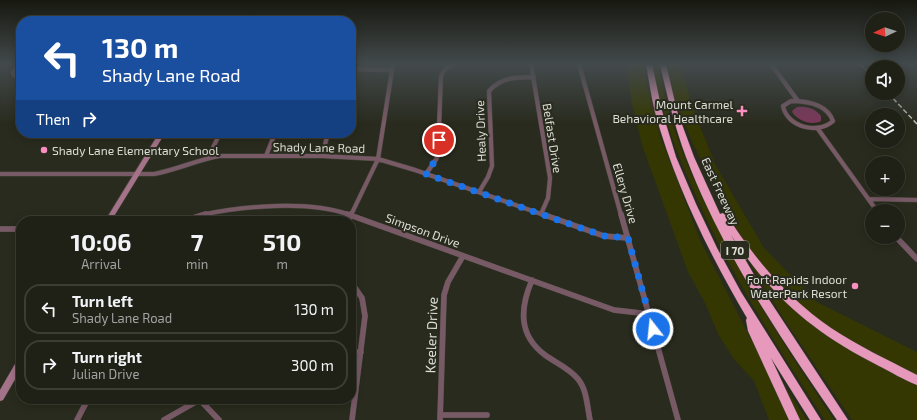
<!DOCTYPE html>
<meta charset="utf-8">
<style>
body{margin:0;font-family:"Exo 2",sans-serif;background:#27281f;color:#f1f3f6;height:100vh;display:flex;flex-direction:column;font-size:15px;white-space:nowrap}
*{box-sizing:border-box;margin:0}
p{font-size:13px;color:#a1a3a1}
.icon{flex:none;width:22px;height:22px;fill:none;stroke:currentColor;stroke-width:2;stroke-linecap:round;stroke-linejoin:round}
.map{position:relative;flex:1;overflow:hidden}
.side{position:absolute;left:16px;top:216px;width:340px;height:188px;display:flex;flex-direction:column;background:#1f2016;border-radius:16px;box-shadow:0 2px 10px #0003,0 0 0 1px #3c3e35}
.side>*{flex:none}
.banner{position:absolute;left:16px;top:16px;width:340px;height:122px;border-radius:16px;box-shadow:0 2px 10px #0003,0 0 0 1px #3c3e35;background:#1a4fa0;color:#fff;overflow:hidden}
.needle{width:26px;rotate:266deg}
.tools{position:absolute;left:865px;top:12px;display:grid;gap:8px}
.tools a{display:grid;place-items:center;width:40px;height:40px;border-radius:50%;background:#1f2016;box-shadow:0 2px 10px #0003,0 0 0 1px #3c3e35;font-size:20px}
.pin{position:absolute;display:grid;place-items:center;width:34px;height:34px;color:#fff;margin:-17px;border:2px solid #fff;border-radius:50%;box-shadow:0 1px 4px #0007}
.me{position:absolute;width:44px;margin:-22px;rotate:344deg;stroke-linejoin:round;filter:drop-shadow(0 0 3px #0008)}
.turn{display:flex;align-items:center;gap:14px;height:84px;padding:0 20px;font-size:18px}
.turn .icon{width:52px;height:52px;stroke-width:2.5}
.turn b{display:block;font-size:28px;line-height:34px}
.then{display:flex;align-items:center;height:38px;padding:0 20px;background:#0003;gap:8px;font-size:15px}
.eta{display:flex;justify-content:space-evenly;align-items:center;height:68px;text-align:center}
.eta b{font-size:24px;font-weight:700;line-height:28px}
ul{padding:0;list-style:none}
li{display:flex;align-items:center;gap:12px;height:50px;margin:0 8px 6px;padding:0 12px;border:2px solid #3c3e35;border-radius:16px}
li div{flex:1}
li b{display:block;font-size:15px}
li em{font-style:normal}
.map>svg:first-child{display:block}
.green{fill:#343701}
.water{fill:#7b3859}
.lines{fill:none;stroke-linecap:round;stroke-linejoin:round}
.street-far1-casing{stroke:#46483b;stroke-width:5}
.street-casing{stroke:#46483b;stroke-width:6}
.secondary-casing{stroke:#46483b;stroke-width:1}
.highway-casing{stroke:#46483b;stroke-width:1}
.street-far1{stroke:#785966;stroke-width:4}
.street{stroke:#785966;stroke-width:5.5}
.secondary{fill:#a57389;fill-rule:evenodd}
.highway{fill:#e699bb;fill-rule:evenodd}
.rail{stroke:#babbb2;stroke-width:1.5;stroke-dasharray:5 2.5;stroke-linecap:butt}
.route{stroke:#1a73e8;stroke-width:7;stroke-dasharray:0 12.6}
.poi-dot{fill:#fc8fc2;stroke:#292b1e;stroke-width:1.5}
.labels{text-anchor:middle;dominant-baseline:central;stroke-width:4;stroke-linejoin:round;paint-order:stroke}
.shield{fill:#292b1e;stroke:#a7a89f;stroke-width:1}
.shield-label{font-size:11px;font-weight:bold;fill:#ddded6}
.poi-label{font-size:12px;fill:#ddded6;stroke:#292b1e;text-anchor:end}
.street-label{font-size:12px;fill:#ddded6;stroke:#292b1e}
.near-street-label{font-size:14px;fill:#ddded6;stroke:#292b1e}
</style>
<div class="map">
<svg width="917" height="420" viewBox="0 0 917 420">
<rect width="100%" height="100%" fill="#292b1e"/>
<path class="green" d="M626 64H643L651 102 660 136 701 242 770 376 790 420H769L754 381 734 359 719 336 705 303 688 272 642 145 632 103Z
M653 64H658C665 109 681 152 700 193 737 273 785 347 834 420H825C778 348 731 275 696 196 677 154 660 110 653 64Z
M667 64H681L687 89 699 124 716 166 764 248 817 302 917 352V375L855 345 819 321 799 304 768 274 746 244 735 226 693 144 674 97Z
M751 265H753L794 309 917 383V420H852L782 316Z
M786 388 807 420H800L785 389Z"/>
<path class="water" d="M797 107C806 106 815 108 821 116V121C812 126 798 121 792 112L793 110Z"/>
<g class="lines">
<g class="street-far1-casing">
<path id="street-far1" d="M19 64 13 72 14 75 21 79
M531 64 550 178 548 198 541 214
M579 64 621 215
M771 64 798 101
M351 69 392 70
M791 101C808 101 827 104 833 121 818 135 787 127 783 106Z
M818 129 877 211
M266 156 275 133
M322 156 328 133
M208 158 220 133
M0 174H154C176 170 197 160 219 156H322L378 159 415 170 544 215
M426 174 437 158 438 152 441 76 445 69 455 64
M479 192 488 177 492 166 489 91C501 77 517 77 534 77
M869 199 917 200
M201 215C244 206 308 200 350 215
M351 215 378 159 393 64"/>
</g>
<g class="street-casing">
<path id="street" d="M347 214 614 310 649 314
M542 214 604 236 628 238
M621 214 678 420
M183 221 206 214
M348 221 351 214
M0 229H21
M896 237 917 259
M532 280C520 308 518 335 545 355 556 363 569 368 578 379 587 390 587 406 590 420
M351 282 362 298 365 316 352 420
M351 352H361
M199 399 219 420
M440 415H487
M77 420 88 399
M164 420 199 400
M440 420 444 295 448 282 463 256"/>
</g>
<g class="secondary-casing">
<path id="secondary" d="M159 133H165L111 221H105Z
M21 358V369L3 400 0 401V390L18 359Z"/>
</g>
<g class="highway-casing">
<path id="highway" d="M646 64H652L662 111 676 157 696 204 717 248 741 292 821 420H810L771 358 800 420H789L748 331 746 320 747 318C709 253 675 185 655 112 651 96 649 80 646 64Z
M660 64H666L677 111 694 157 720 214 723 213 726 214C754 258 787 298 831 328 858 346 888 360 917 375V385C904 380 891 372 879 366 812 332 772 297 731 235L764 292 848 420H837C780 337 722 252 686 157 675 127 667 96 660 64Z"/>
</g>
<use href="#street-far1" class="street-far1"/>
<use href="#street" class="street"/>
<use href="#secondary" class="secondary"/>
<use href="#highway" class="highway"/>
<path class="rail" d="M860 64 872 76
M888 93 917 124"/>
</g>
<linearGradient id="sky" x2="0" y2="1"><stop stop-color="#171810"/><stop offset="0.52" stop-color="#434a4c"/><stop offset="1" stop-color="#434a4c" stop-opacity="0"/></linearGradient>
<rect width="917" height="123" fill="url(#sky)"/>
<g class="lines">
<path class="route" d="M439 140 437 158 426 174 604 236 628 238 653 329"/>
</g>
<g class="poi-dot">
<path d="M740 105h4v4h4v4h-4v4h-4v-4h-4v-4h4z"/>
<circle cx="44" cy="150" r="4"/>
<circle cx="855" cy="286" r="4"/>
</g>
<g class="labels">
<rect class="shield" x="721" y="241" width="28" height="18" rx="3"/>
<g class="shield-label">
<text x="735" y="250">I 70</text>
</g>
<g class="poi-label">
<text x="733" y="104">Mount Carmel<tspan x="733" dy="14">Behavioral Healthcare</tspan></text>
<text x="52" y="150" text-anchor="start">Shady Lane Elementary School</text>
<text x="847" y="279">Fort Rapids Indoor<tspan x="847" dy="14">WaterPark Resort</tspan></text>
</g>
<g class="street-label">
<text transform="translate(480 131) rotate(-92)">Healy Drive</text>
<text transform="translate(553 138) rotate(81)">Belfast Drive</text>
<text transform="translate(319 147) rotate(1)">Shady Lane Road</text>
<text transform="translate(721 191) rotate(65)">East Freeway</text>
<text transform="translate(626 193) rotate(74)">Ellery Drive</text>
<text transform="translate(423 230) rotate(20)">Simpson Drive</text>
</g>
<g class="near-street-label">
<text transform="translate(431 335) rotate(-88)">Keeler Drive</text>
</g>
</g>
</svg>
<div class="tools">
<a><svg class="needle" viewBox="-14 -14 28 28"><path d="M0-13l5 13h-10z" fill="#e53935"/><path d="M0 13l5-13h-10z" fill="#a1a3a1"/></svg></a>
<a><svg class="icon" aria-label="sound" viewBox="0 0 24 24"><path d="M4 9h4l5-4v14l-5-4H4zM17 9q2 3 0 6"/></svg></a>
<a><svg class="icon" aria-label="layers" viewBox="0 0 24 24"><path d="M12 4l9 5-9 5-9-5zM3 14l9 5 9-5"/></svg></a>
<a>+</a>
<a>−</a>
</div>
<div class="pin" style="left:439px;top:140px;background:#d93025"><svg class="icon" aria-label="arrive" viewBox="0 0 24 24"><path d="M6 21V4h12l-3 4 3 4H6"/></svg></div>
<svg class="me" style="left:653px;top:329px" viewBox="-20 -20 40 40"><circle r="17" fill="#1a73e8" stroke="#fff" stroke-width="3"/><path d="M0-11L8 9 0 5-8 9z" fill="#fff"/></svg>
<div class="banner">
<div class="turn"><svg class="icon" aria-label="left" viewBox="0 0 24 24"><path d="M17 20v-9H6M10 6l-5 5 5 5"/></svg><div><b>130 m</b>Shady Lane Road</div></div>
<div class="then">Then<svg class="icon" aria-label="right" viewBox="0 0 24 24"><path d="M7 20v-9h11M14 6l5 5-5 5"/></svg></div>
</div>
<section class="side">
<div class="eta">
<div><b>10:06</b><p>Arrival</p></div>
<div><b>7</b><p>min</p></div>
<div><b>510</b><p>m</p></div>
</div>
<ul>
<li><svg class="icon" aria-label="left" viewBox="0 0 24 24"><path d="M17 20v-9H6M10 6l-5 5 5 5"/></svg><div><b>Turn left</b><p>Shady Lane Road</p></div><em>130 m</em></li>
<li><svg class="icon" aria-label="right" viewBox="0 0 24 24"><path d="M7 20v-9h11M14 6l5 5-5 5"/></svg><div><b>Turn right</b><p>Julian Drive</p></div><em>300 m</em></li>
</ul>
</section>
</div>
